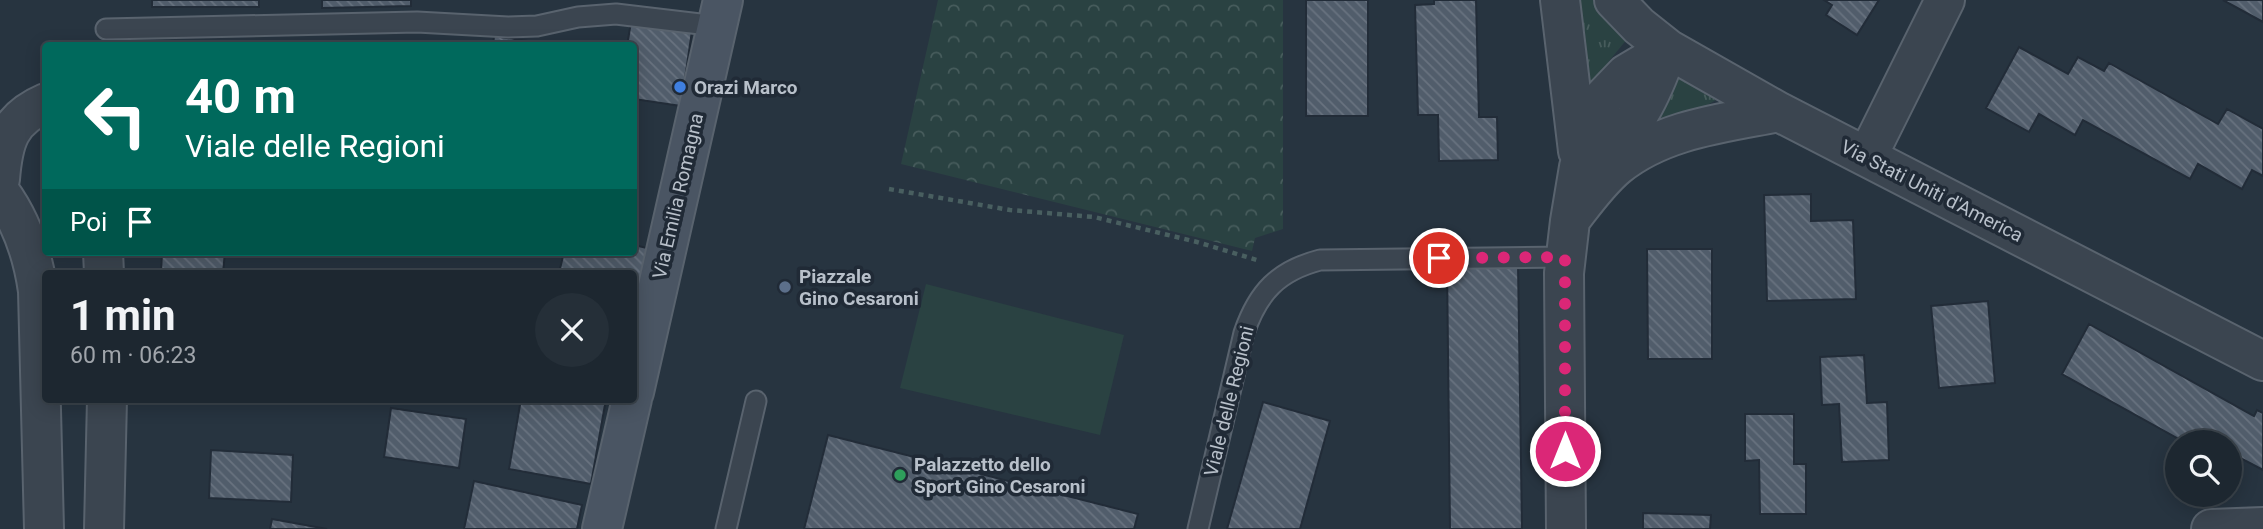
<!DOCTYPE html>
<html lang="it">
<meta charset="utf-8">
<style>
body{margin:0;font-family:Roboto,sans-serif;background:#252f38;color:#f1f3f6;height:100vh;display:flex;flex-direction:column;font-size:26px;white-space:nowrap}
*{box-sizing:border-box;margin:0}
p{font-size:23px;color:#a0a5ab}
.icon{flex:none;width:38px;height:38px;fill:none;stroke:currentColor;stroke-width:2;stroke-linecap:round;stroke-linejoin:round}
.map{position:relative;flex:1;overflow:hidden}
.drawer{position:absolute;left:42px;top:270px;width:595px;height:133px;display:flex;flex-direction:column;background:#1d2730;border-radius:7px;box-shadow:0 4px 18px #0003,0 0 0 2px #3b444c}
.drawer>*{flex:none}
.top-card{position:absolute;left:42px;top:42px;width:595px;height:214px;border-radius:7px;box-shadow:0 4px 18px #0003,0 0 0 2px #3b444c;background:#00695c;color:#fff;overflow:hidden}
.tools{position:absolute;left:2165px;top:430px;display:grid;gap:14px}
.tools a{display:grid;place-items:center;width:77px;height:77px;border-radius:50%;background:#1d2730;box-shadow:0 4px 18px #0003,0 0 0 2px #3b444c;font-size:35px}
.pin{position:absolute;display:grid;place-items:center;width:60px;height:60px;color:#fff;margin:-30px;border:4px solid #fff;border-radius:50%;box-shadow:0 2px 7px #0007}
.me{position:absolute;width:77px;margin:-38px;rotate:0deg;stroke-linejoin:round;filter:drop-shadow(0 0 5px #0008)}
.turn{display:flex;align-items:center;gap:24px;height:147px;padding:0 28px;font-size:32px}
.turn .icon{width:91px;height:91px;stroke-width:2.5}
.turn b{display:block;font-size:49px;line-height:60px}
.then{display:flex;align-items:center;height:66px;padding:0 28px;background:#0003;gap:14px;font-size:26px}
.round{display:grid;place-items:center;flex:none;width:74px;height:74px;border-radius:37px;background:#252f38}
.head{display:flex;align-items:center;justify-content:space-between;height:119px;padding:0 28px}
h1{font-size:42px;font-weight:700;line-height:52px}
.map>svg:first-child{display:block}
.grass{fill:url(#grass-tufts)}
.park{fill:url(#park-crowns)}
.pitch{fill:#2a4242}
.building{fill:url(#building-back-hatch);stroke:#222c38;stroke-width:2}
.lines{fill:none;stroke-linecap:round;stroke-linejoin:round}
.lane-casing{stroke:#59636e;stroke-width:23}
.street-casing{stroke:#59636e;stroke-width:42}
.secondary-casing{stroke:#59636e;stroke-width:42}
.path{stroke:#495f60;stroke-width:4.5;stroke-dasharray:5 5;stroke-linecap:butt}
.lane{stroke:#3b4550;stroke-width:19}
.street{stroke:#3b4550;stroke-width:38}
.secondary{stroke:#4a5563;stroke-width:38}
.route{stroke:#db2777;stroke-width:12;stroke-dasharray:0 21.6}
.shop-dot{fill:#3f7fe0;stroke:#202a36;stroke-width:2.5}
.service-dot{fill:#5c6f8a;stroke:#202a36;stroke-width:2.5}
.leisure-dot{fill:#2e9e5b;stroke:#202a36;stroke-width:2.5}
.labels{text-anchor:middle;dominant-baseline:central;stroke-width:7;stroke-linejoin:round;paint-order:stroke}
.poi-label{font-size:19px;font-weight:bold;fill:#b8c0ca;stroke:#202a36;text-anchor:start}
.street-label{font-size:19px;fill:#b8c0ca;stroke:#202a36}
</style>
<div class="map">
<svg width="2263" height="529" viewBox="0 0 2263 529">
<defs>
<pattern id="grass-tufts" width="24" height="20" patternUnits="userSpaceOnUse" patternTransform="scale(1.75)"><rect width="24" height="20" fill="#2a4242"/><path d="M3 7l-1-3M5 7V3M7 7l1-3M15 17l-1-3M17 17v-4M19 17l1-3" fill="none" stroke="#475c5c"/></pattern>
<pattern id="park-crowns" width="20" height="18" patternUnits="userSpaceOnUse" patternTransform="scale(1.75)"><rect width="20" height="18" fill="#2a4242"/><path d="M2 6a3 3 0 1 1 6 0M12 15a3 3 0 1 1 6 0" fill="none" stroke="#475c5c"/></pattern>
<pattern id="building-back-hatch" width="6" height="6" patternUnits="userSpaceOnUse" patternTransform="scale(1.75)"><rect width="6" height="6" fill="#515d6b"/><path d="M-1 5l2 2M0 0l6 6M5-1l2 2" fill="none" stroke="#68727f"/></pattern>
</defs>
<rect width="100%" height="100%" fill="#273440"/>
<path class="grass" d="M1576 0H1603L1628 38 1609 61 1578 117Z
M1671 74 1716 100 1653 136 1643 125Z"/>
<path class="park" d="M938 0H1283V229L1255 238 1252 251 901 164Z"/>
<path class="pitch" d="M926 284 1124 335 1100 435 900 388Z"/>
<path class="building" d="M152 0H259V7H152Z
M322 0H411V6L322 8Z
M1306 0H1368V116H1306Z
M1434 0H1476L1479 117H1497L1498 160 1439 161 1438 115H1418L1415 5 1434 4Z
M1824 0H1879L1857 35 1826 15 1832 5Z
M2223 0H2263V22Z
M631 22 692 31 681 106 634 99V46H627Z
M494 36 561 46H493Z
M2019 47 2068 74 2078 57 2104 71 2109 63 2218 124 2227 109 2263 129V176L2252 170 2242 189 2198 164 2190 179 2083 120 2075 135 2039 114 2029 132 1986 108Z
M1811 194V221L1853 220 1856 299 1767 301 1764 195Z
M634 245 647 248 635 305 634 273H559L564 252H634Z
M1647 249H1712V359H1648Z
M162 252H225L223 273H161Z
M1518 263 1522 529H1450L1447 264Z
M1988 301 1995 383 1939 388 1931 306Z
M2089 324 2254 416 2257 410 2263 413V470L2235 455 2230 465V443H2186L2062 374Z
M1864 355 1867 403 1887 402 1889 460 1842 462 1839 404 1822 405 1820 357Z
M521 399H606L591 484 509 469Z
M1263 402 1330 421 1300 529H1227Z
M391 408 466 419 459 468 384 457Z
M1745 414H1794V464H1806V514H1760L1759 460 1745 461Z
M828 435 1138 514 1134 529H804Z
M211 450 293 455 291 502 209 498Z
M474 481 582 505 577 529H464Z
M1643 513 1711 515 1710 529H1643Z
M272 519 327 529H270Z"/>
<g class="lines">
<g class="lane-casing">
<path id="lane" d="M106 29 417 22 508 27 537 26 578 17 616 14 717 26
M726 529 756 401
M1198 529 1244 333C1258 292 1278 271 1320 260L1565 257"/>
</g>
<g class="street-casing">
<path id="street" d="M1560 0 1578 151
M1614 0 1639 26 1668 49 1779 112 2263 361
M1867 157 1945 0
M1593 160C1634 137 1653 91 1668 49
M0 179C3 141 9 119 46 103
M0 192C22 222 33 255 38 291L44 529
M1571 219C1585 201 1599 181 1617 166 1663 129 1723 123 1779 112
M103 252 104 273
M104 529 107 399
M1566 529 1564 273 1570 221 1579 167 1592 122 1604 97 1626 74 1668 49
M2211 529 2263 527"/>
</g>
<g class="secondary-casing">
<path id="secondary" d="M634 392 723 0
M602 529 632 399"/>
</g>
<path class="path" d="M889 189 1010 210 1094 217 1197 242 1257 260"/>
<use href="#lane" class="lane"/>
<use href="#street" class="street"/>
<use href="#secondary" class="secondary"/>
</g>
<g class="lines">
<path class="route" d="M1439 258 1565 257V451"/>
</g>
<circle class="shop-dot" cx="680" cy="87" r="7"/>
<circle class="service-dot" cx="785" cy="287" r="7"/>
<circle class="leisure-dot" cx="900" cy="475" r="7"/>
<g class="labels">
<g class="poi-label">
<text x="694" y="87">Orazi Marco</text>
<text x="799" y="276">Piazzale<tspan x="799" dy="22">Gino Cesaroni</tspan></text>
<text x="914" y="464">Palazzetto dello<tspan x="914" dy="22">Sport Gino Cesaroni</tspan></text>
</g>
<g class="street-label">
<text transform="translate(1932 191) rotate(27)">Via Stati Uniti d'America</text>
<text transform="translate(678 196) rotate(-77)">Via Emilia Romagna</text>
<text transform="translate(1229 401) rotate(-76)">Viale delle Regioni</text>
</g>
</g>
</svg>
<div class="tools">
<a><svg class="icon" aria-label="search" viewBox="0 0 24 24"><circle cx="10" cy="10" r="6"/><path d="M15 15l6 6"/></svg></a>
</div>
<div class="pin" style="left:1439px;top:258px;background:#d93025"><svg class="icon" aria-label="arrive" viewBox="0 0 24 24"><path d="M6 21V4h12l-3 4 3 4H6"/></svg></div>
<svg class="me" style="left:1565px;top:451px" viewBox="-20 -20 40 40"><circle r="17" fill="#db2777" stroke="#fff" stroke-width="3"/><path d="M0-11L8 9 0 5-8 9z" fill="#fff"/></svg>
<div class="top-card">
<div class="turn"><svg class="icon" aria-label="left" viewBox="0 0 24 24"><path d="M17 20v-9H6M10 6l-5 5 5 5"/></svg><div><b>40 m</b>Viale delle Regioni</div></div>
<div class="then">Poi<svg class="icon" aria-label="arrive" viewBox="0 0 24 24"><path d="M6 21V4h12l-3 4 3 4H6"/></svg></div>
</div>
<section class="drawer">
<div class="head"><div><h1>1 min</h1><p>60 m · 06:23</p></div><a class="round"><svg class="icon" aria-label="close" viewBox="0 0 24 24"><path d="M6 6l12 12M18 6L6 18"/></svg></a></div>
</section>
</div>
